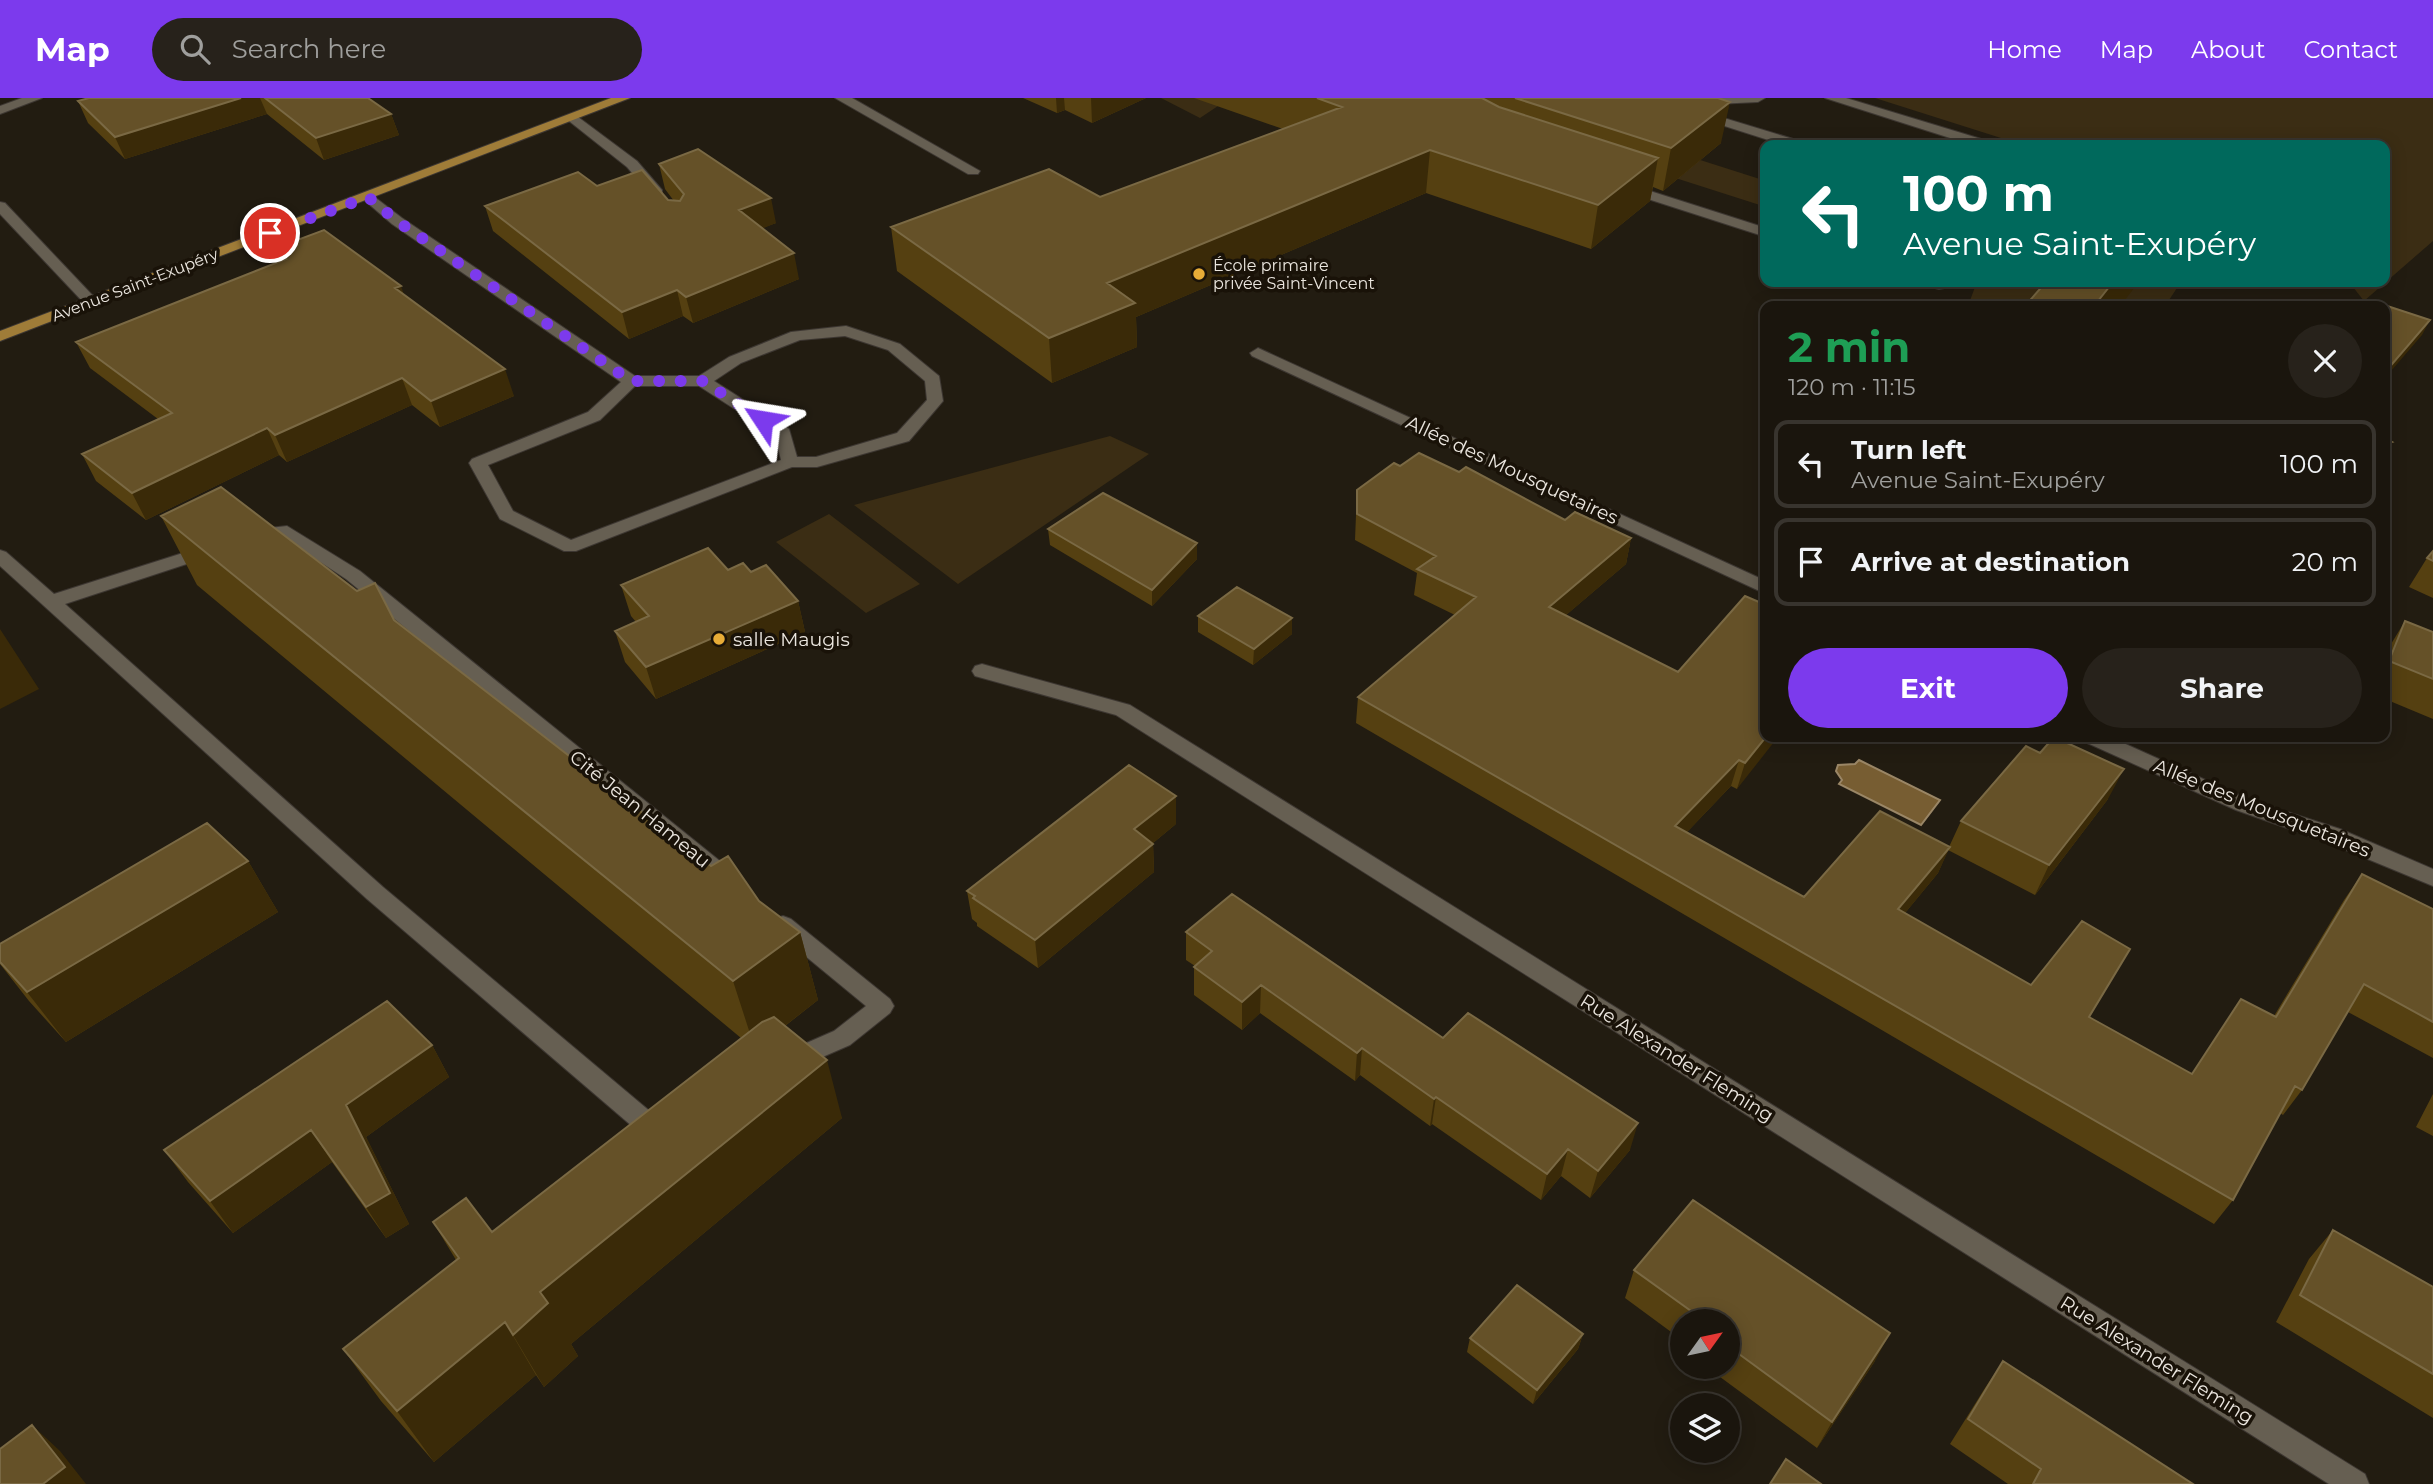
<!DOCTYPE html>
<meta charset="utf-8">
<style>
body{margin:0;font-family:Montserrat,sans-serif;background:#27221b;color:#f1f3f6;height:100vh;display:flex;flex-direction:column;font-size:26px;white-space:nowrap}
*{box-sizing:border-box;margin:0}
p{font-size:23px;color:#9f9f9d}
.icon{flex:none;width:38px;height:38px;fill:none;stroke:currentColor;stroke-width:2;stroke-linecap:round;stroke-linejoin:round}
.map{position:relative;flex:1;overflow:hidden}
.details{position:absolute;left:1760px;top:203px;width:630px;height:441px;display:flex;flex-direction:column;background:#1a150d;border-radius:14px;box-shadow:0 4px 18px #0003,0 0 0 2px #38342e}
.details>*{flex:none}
.hud{position:absolute;left:1760px;top:42px;width:630px;height:147px;border-radius:14px;box-shadow:0 4px 18px #0003,0 0 0 2px #38342e;background:#00695c;color:#fff;overflow:hidden}
.needle{width:46px;rotate:57deg}
.fabs{position:absolute;left:1670px;top:1211px;display:grid;gap:14px}
.fabs a{display:grid;place-items:center;width:70px;height:70px;border-radius:50%;background:#1a150d;box-shadow:0 4px 18px #0003,0 0 0 2px #38342e;font-size:35px}
.pin{position:absolute;display:grid;place-items:center;width:60px;height:60px;color:#fff;margin:-30px;border:4px solid #fff;border-radius:50%;box-shadow:0 2px 7px #0007}
.me{position:absolute;width:77px;margin:-38px;rotate:303deg;stroke-linejoin:round;filter:drop-shadow(0 0 5px #0008)}
.turn{display:flex;align-items:center;gap:24px;height:147px;padding:0 28px;font-size:32px}
.turn .icon{width:91px;height:91px;stroke-width:2.5}
.turn b{display:block;font-size:49px;line-height:60px}
.round{display:grid;place-items:center;flex:none;width:74px;height:74px;border-radius:37px;background:#27221b}
.summary{display:flex;align-items:center;justify-content:space-between;height:119px;padding:0 28px}
h1{font-size:42px;font-weight:700;line-height:52px;color:#1e9e55}
.button{display:flex;gap:14px;margin-top:auto;padding:14px 28px}
.button a{flex:1;height:80px;border-radius:42px;background:#7c3aed;color:#fff;font-size:28px;font-weight:700;line-height:80px;text-align:center}
.button a+a{background:#27221b;color:#f1f3f6}
ul{padding:0;list-style:none}
li{display:flex;align-items:center;gap:21px;height:88px;margin:0 14px 10px;padding:0 14px;border:4px solid #38342e;border-radius:14px}
li div{flex:1}
li b{display:block;font-size:26px}
li em{font-style:normal}
header{display:flex;align-items:center;gap:42px;box-sizing:border-box;height:98px;padding:0 35px;background:#7c3aed;color:#fff}
header strong{font-size:33px}
nav{display:flex;gap:38px;margin-inline-start:auto;font-size:24px}
.search{width:490px;height:63px;background:#27221b;display:flex;align-items:center;gap:18px;box-sizing:border-box;padding:0 24px;border-radius:38px;color:#9f9f9d;font-size:26px}
.map>svg:first-child{display:block}
.green{fill:#3b2d14}
.water{fill:#775d32;stroke:#9a8666;stroke-width:2}
.lines{fill:none;stroke-linecap:round;stroke-linejoin:round}
.minor-casing{stroke:#3d3732;stroke-width:2}
.major-casing{stroke:#3d3732;stroke-width:2}
.minor{fill:#665f52;fill-rule:evenodd}
.major{fill:#9f7c38;fill-rule:evenodd}
.wall{fill:#554011}
.shaded-wall{fill:#3a2a08}
.building{fill:#655128;stroke:#7a6944;stroke-width:2}
.route{stroke:#7c3aed;stroke-width:12;stroke-dasharray:0 21.6}
.poi-dot{fill:#e7ac37;stroke:#191208;stroke-width:2.5}
.labels{text-anchor:middle;dominant-baseline:central;stroke-width:7;stroke-linejoin:round;paint-order:stroke}
.far-poi-label{font-size:16px;fill:#ebe6df;stroke:#191208;text-anchor:start}
.far-street-label{font-size:16px;fill:#ebe6df;stroke:#191208}
.street-label{font-size:19px;fill:#ebe6df;stroke:#191208}
.poi-label{font-size:19px;fill:#ebe6df;stroke:#191208;text-anchor:start}
</style>
<header>
<strong>Map</strong>
<div class="search"><svg class="icon" aria-label="search" viewBox="0 0 24 24"><circle cx="10" cy="10" r="6"/><path d="M15 15l6 6"/></svg>Search here</div>
<nav><a>Home</a><a>Map</a><a>About</a><a>Contact</a></nav>
</header>
<div class="map">
<svg width="2433" height="1386" viewBox="0 0 2433 1386">
<rect width="100%" height="100%" fill="#221c11"/>
<path class="green" d="M1161 0H1230L1200 20Z
M1506 0 1766 83V109L1613 60Z
M1875 0H2433V143L2364 203 2349 184H2385V47H2023Z
M1958 184H2181L2165 208H1968L1975 189Z
M1110 338 1149 356 958 486 854 407Z
M829 416 920 486 866 515 776 444Z"/>
<path class="water" d="M1859 662 1940 702 1921 727 1839 686 1842 682 1836 673 1838 667 1855 666Z"/>
<g class="lines">
<g class="minor-casing">
<path id="minor" d="M22 0H42L0 16V8Z
M835 0H852L980 73 978 76H968Z
M1637 0H1658L1803 44 1805 47H1784Z
M1701 0H1765L1758 4 1695 7V1Z
M1825 0H1846L1991 44 1993 47H1972Z
M574 16 637 63 662 92V98H652L627 69 569 23V17Z
M1625 85 1766 130V139L1620 92 1618 89Z
M368 94 402 120 635 278H699L729 259 791 234 846 228 900 246 939 278 943 303 909 343 817 369H792L576 453H564L500 421 469 365 472 361 588 314 621 284 392 126 363 101 361 98ZM845 238 888 252 925 283 927 302 897 335 816 359H797L789 331 714 283 741 265 800 242ZM635 288H699L775 337 781 362 571 442 513 413 488 367 600 322Z
M0 104 5 105 95 200 98 203 95 206H85L0 116Z
M1920 184H1964L1961 187 1939 191 1923 187Z
M1258 250 1766 483V496L1252 258 1250 255Z
M287 428 360 473 731 772 734 778 731 784 723 786 715 784 346 481 284 440 252 444 243 438 252 432Z
M208 447 217 453 214 457 65 506 383 789 652 1015 664 1011 673 1014 676 1021 673 1028 649 1039 640 1035 367 801 0 468V452L6 454 54 496Z
M982 566 1130 607 2365 1376 2369 1386H2329L1116 617 975 578 972 573 975 568Z
M2082 639H2110L2250 702 2340 731 2433 771V788L2324 743 2236 712 2085 644Z
M783 818 791 821 890 901 894 908 890 915 850 947 788 974 779 971 776 964 779 957 834 933 866 908 775 833 772 827 775 821Z"/>
</g>
<g class="major-casing">
<path id="major" d="M611 0H630L0 243V233Z"/>
</g>
<use href="#minor" class="minor"/>
<use href="#major" class="major"/>
</g>
<path class="wall" d="M89 0H368L391 16 399 37 324 62 267 16 125 61 88 25 78 3Z
M1023 0H1146L1092 25 1065 12 1057 15Z
M1194 0H1720L1721 45 1663 93 1653 89 1650 103 1591 151 1426 95 1136 219 1137 249 1052 285 897 173 891 129 1100 99 1283 31Z
M659 66 776 125 762 130 799 181 693 225 683 218 629 241 493 133 485 108 597 88 674 103 665 91Z
M273 151 404 197 514 298 440 329 412 307 287 364 279 357 146 422 96 383 82 356 158 321 90 270 76 244 279 164Z
M1400 368 1459 374 1565 422 1631 440 1626 466 1566 517 1766 639 1737 691 1731 688 1687 734 1804 799 1949 749 1961 723 2108 701 2035 797 1948 752 1938 775 1905 815 2031 887 2130 851 2089 920 2191 976 2274 918 2344 802 2362 776 2433 811V960L2348 914 2302 992 2283 1017 2280 1015 2233 1102 2214 1126 1356 625 1358 599 1455 517 1414 497 1417 475 1355 442 1357 392Z
M161 418 394 522 711 768 759 803 800 834 818 902 785 928 842 1020 571 1246 578 1258 544 1289 536 1277 434 1364 381 1303 343 1251 456 1162 433 1124 492 1134 741 940 197 487Z
M1048 431 1197 445V461L1152 508 1050 447Z
M2433 453V500L2409 489 2427 460Z
M728 472 751 474 798 503 805 534 656 601 625 564 615 533 636 524 631 518 621 487Z
M1198 518 1292 536 1253 567 1198 534Z
M2405 523 2433 534V621L2385 601V556Z
M1176 726 1153 745 1154 774 1038 870 977 828V825L972 821 967 793Z
M248 763 278 814 66 944 29 903 0 866V846Z
M1186 834 1443 940 1630 1052 1590 1100 1561 1078 1541 1102 1432 1026 1430 1028 1360 977 1355 983 1260 915 1242 932 1194 897V869L1195 868 1186 862Z
M432 947 449 979 366 1039 409 1126 386 1140 332 1064 233 1135 188 1084 164 1052Z
M2433 996V1038L2416 1029Z
M2333 1132 2433 1189V1320L2276 1224 2309 1161Z
M1634 1172 1875 1263 1817 1350 1716 1276 1719 1269H1727V1223H1682V1242L1625 1200Z
M1583 1236 1578 1251 1533 1306 1467 1254 1470 1240Z
M2003 1263 2193 1386H2008L1950 1346 1985 1290Z"/>
<path class="shaded-wall" d="M241 0H260L267 16 125 61 115 39Z
M1056 0H1064L1065 12 1057 15Z
M1091 0H1146L1092 25Z
M1730 4 1721 45 1663 93 1671 50Z
M391 16 399 37 324 62 316 40Z
M1430 52 1426 95 1136 219 1137 249 1052 285 1049 240 1107 185Z
M1658 60 1650 103 1591 151 1598 107Z
M771 100 776 125 744 138 739 112Z
M794 155 799 181 693 225 686 199Z
M2113 184H2139L2120 208H2094Z
M401 188 410 214 395 190Z
M677 192 683 218 629 241 622 214Z
M2430 222 2422 237 2385 280V275L2387 272Z
M505 271 514 298 440 329 431 303Z
M402 280 412 307 287 364 275 337Z
M267 330 279 357 146 422 132 395Z
M2392 344 2385 355V346Z
M1631 440 1626 466 1545 535 1549 509Z
M1197 445V461L1152 508V492Z
M798 503 805 534 656 601 646 569Z
M1292 520V536L1253 567 1254 551Z
M0 531 39 591 0 611Z
M1766 639H1778L1737 691 1745 665Z
M1739 662 1731 688 1668 754 1675 728Z
M2124 671 2108 701 2035 797 2049 767Z
M1176 698V726L1136 759 1134 731Z
M1153 746 1154 774 1038 870 1035 842Z
M1950 749 1938 775 1887 837 1898 811Z
M248 763 278 814 66 944 27 894Z
M800 834 818 902 755 951 733 883Z
M1261 887 1260 915 1242 932V904Z
M432 947 449 979 366 1039 409 1126 386 1140 366 1109 346 1007Z
M1362 950 1360 977 1355 983 1357 955Z
M827 962 842 1020 571 1246 578 1258 544 1289 513 1237 540 1194Z
M1436 999 1432 1026 1430 1028 1434 1001Z
M1638 1025 1630 1052 1590 1100 1598 1073Z
M311 1032 332 1064 233 1135 210 1103Z
M1568 1051 1561 1078 1541 1102 1547 1076Z
M505 1224 536 1277 434 1364 397 1313Z
M1890 1235 1875 1263 1817 1350 1832 1324Z
M1583 1236 1578 1251 1533 1306 1537 1292Z
M32 1327 60 1353 86 1386H43Z"/>
<path class="building" d="M89 0H241L115 39 78 3Z
M265 0H368L391 16 316 40Z
M1317 0H1482L1499 9 1658 60 1598 107 1430 52 1107 185 1135 205 1049 240 891 129 1049 71 1100 99 1342 9Z
M1515 0H1718L1730 4 1671 50Z
M698 51 771 100 739 112 794 155 686 199 677 192 622 214 485 108 578 74 597 88 642 72 668 102 680 103 684 96 659 66Z
M324 132 401 188 395 190 505 271 431 303 402 280 275 337 267 330 132 395 82 356 172 315 76 244 286 161 273 151Z
M2046 184H2113L2094 208H2025Z
M2372 203 2430 222 2387 272 2385 271V208H2367Z
M2385 340 2392 344 2385 346Z
M1419 355 1459 374 1466 369 1565 422 1575 414 1631 440 1549 509 1678 574 1745 498 1766 507V639L1745 665 1739 662 1675 728 1804 799 1880 713 1950 749 1898 811 2031 887 2082 823 2130 851 2089 919 2192 976 2241 901 2276 919 2362 776 2433 811V924L2364 886 2302 992 2295 988 2233 1102 1358 599 1476 499 1417 471 1436 458 1357 416V392L1394 365 1400 368Z
M221 389 357 493 375 485 394 522 711 768 728 758 759 803 800 834 733 883 161 418Z
M1103 395 1197 445 1152 492 1048 431Z
M708 450 728 472 743 465 751 474 766 467 798 503 646 569 615 533 649 518 621 487Z
M2433 453V463L2427 460Z
M1237 489 1292 520 1254 551 1198 518Z
M2405 523 2433 534V581L2389 563Z
M2054 639 2124 671 2049 767 1961 723 2026 648 2040 655Z
M1129 667 1176 698 1134 731 1153 746 1035 842 973 800 975 798 967 793Z
M207 725 248 763 27 894 0 864V846Z
M1232 796 1443 940 1468 915 1638 1025 1598 1073 1568 1051 1547 1076 1436 999 1434 1001 1362 950 1357 955 1261 887 1242 904 1194 869 1212 853 1186 834Z
M387 903 432 947 346 1007 390 1095 366 1109 311 1032 210 1103 164 1052Z
M774 919 827 962 540 1194 548 1205 513 1237 505 1224 397 1313 343 1251 459 1160 433 1124 466 1100 492 1134 762 924Z
M1693 1102 1890 1235 1832 1324 1728 1248 1733 1243 1727 1239V1223H1705L1634 1172Z
M2333 1132 2433 1189V1276L2300 1197Z
M1517 1187 1583 1236 1537 1292 1470 1240Z
M2003 1263 2193 1386H2033L2041 1371 1968 1321Z
M32 1327 65 1369 43 1386H0V1351Z
M1786 1361 1821 1386H1770Z"/>
<g class="lines">
<path class="route" d="M270 135 368 99 397 123 631 283H703L763 322"/>
</g>
<g class="poi-dot">
<circle cx="1199" cy="176" r="7"/>
<circle cx="719" cy="541" r="7"/>
</g>
<g class="labels">
<g class="far-poi-label">
<text x="1213" y="167">École primaire<tspan x="1213" dy="18">privée Saint-Vincent</tspan></text>
</g>
<g class="far-street-label">
<text transform="translate(135 187) rotate(-21)">Avenue Saint-Exupéry</text>
</g>
<g class="street-label">
<text transform="translate(1512 372) rotate(25)">Allée des Mousquetaires</text>
<text transform="translate(2262 710) rotate(22)">Allée des Mousquetaires</text>
<text transform="translate(640 711) rotate(39)">Cité Jean Hameau</text>
<text transform="translate(1677 960) rotate(32)">Rue Alexander Fleming</text>
<text transform="translate(2157 1262) rotate(32)">Rue Alexander Fleming</text>
</g>
<g class="poi-label">
<text x="733" y="541">salle Maugis</text>
</g>
</g>
</svg>
<div class="fabs">
<a><svg class="needle" viewBox="-14 -14 28 28"><path d="M0-13l5 13h-10z" fill="#e53935"/><path d="M0 13l5-13h-10z" fill="#9f9f9d"/></svg></a>
<a><svg class="icon" aria-label="layers" viewBox="0 0 24 24"><path d="M12 4l9 5-9 5-9-5zM3 14l9 5 9-5"/></svg></a>
</div>
<div class="pin" style="left:270px;top:135px;background:#d93025"><svg class="icon" aria-label="arrive" viewBox="0 0 24 24"><path d="M6 21V4h12l-3 4 3 4H6"/></svg></div>
<svg class="me" style="left:763px;top:322px" viewBox="-20 -20 40 40"><path d="M0-17L14 15 0 8-14 15z" fill="#7c3aed" stroke="#fff" stroke-width="4"/></svg>
<div class="hud">
<div class="turn"><svg class="icon" aria-label="left" viewBox="0 0 24 24"><path d="M17 20v-9H6M10 6l-5 5 5 5"/></svg><div><b>100 m</b>Avenue Saint-Exupéry</div></div>
</div>
<section class="details">
<div class="summary"><div><h1>2 min</h1><p>120 m · 11:15</p></div><a class="round"><svg class="icon" aria-label="close" viewBox="0 0 24 24"><path d="M6 6l12 12M18 6L6 18"/></svg></a></div>
<ul>
<li><svg class="icon" aria-label="left" viewBox="0 0 24 24"><path d="M17 20v-9H6M10 6l-5 5 5 5"/></svg><div><b>Turn left</b><p>Avenue Saint-Exupéry</p></div><em>100 m</em></li>
<li><svg class="icon" aria-label="arrive" viewBox="0 0 24 24"><path d="M6 21V4h12l-3 4 3 4H6"/></svg><div><b>Arrive at destination</b></div><em>20 m</em></li>
</ul>
<div class="button"><a>Exit</a><a>Share</a></div>
</section>
</div>
